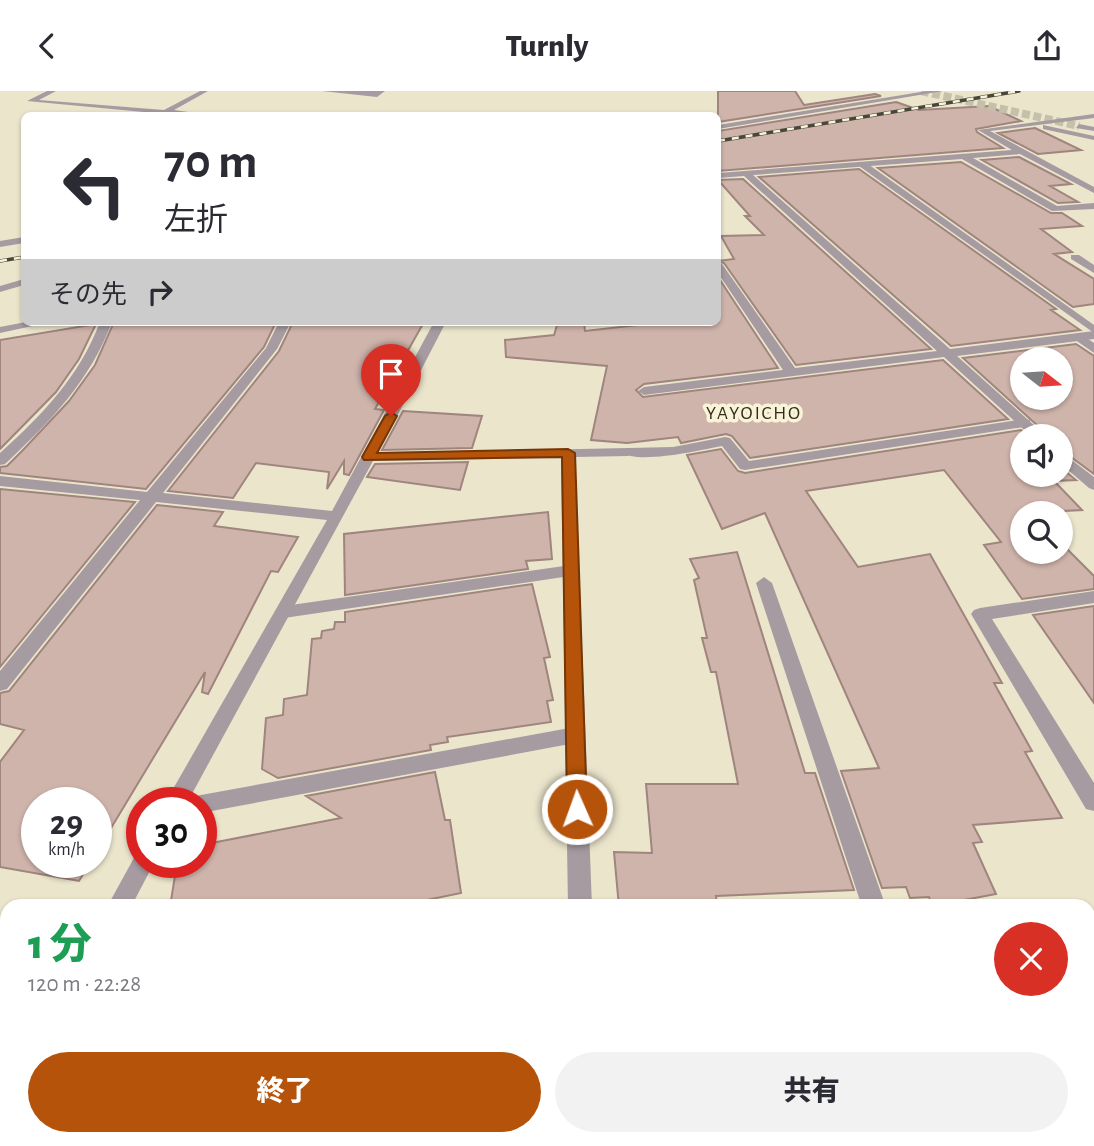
<!DOCTYPE html>
<html lang="ja">
<meta charset="utf-8">
<style>
body{margin:0;font-family:"Alegreya Sans","Noto Sans JP",sans-serif;background:#f2f2f3;color:#2b2b33;height:100vh;display:flex;flex-direction:column;font-size:26px;white-space:nowrap}
*{box-sizing:border-box;margin:0}
p{font-size:23px;color:#7c7c81}
.icon{flex:none;width:38px;height:38px;fill:none;stroke:currentColor;stroke-width:2;stroke-linecap:round;stroke-linejoin:round}
.map{position:relative;flex:1;overflow:hidden}
.details{position:absolute;left:0px;top:808px;width:1096px;height:247px;display:flex;flex-direction:column;background:#fff;border-radius:21px 21px 0 0;box-shadow:0 2px 5px #0004}
.details>*{flex:none}
.hud{position:absolute;left:21px;top:21px;width:700px;height:214px;border-radius:10px;box-shadow:0 2px 5px #0004;background:#fff;color:#2b2b33;overflow:hidden}
.needle{width:46px;rotate:107deg}
.controls{position:absolute;left:1010px;top:256px;display:grid;gap:14px}
.controls a{display:grid;place-items:center;width:63px;height:63px;border-radius:50%;background:#fff;box-shadow:0 2px 5px #0004;font-size:35px}
.speed{position:absolute;left:21px;top:696px;display:flex;gap:14px;font-size:35px;font-weight:700;text-align:center}
.speed>*{display:grid;place-content:center;width:91px;height:91px;border-radius:50%;background:#fff;box-shadow:0 2px 5px #0004;line-height:1}
.speed small{font-size:18px;font-weight:400}
.speed .limit{border:10px solid #d22;background:#fff;color:#111}
.pin{position:absolute;display:grid;place-items:center;width:60px;height:60px;color:#fff;margin:-72px -30px;border-radius:50% 50% 50% 0;rotate:-45deg;box-shadow:0 0 7px #0007}
.pin .icon{rotate:45deg}
.me{position:absolute;width:77px;margin:-38px;rotate:358deg;stroke-linejoin:round;filter:drop-shadow(0 0 5px #0008)}
.turn{display:flex;align-items:center;gap:24px;height:147px;padding:0 28px;font-size:32px}
.turn .icon{width:91px;height:91px;stroke-width:2.5}
.turn b{display:block;font-size:49px;line-height:60px}
.then{display:flex;align-items:center;height:66px;padding:0 28px;background:#0003;gap:14px;font-size:26px}
.round{display:grid;place-items:center;flex:none;width:74px;height:74px;border-radius:37px;background:#f2f2f3}
.head{display:flex;align-items:center;justify-content:space-between;height:119px;padding:0 28px}
h1{font-size:42px;font-weight:800;line-height:52px;color:#1e9e55}
.button{display:flex;gap:14px;margin-top:auto;padding:14px 28px}
.button a{flex:1;height:80px;border-radius:42px;background:#b45309;color:#fff;font-size:28px;font-weight:800;line-height:80px;text-align:center}
.button a+a{background:#f2f2f3;color:#2b2b33}
header{display:flex;justify-content:space-between;align-items:center;height:91px;padding:0 28px;background:#fff;font-size:32px;font-weight:800}
.map>svg:first-child{display:block}
.building{fill:#cfb4ab;stroke:#9f857d;stroke-width:2;fill-rule:evenodd}
.lines{fill:none;stroke-linecap:round;stroke-linejoin:round}
.tertiary-tunnel{stroke:#c5c0aa;stroke-width:8;stroke-dasharray:8 3.5;stroke-linecap:butt}
.path{stroke:#858271;stroke-width:6;stroke-dasharray:5 5;stroke-linecap:butt}
.service{fill:#a69ba1;fill-rule:evenodd}
.minor{fill:#a69ba1;fill-rule:evenodd}
.tertiary{fill:#a69ba1;fill-rule:evenodd}
.rail-casing{stroke:#49473b;stroke-width:3.5}
.rail{stroke:#f8f3d9;stroke-width:2.5;stroke-dasharray:7;stroke-linecap:butt}
.route{fill:#b45309;stroke:#753606;stroke-width:2}
.labels{text-anchor:middle;dominant-baseline:central;stroke-width:7;stroke-linejoin:round;paint-order:stroke}
.far-quarter-label{font-size:19px;letter-spacing:2px;fill:#332e1a;stroke:#f8f3d9}
</style>
<header><svg class="icon" aria-label="back" viewBox="0 0 24 24"><path d="M15 5l-7 7 7 7"/></svg>Turnly<svg class="icon" aria-label="share" viewBox="0 0 24 24"><path d="M12 15V3M7 8l5-5 5 5M5 13v7h14v-7"/></svg></header>
<div class="map">
<svg width="1094" height="1055" viewBox="0 0 1094 1055">
<rect width="100%" height="100%" fill="#ebe5cc"/>
<path class="building" d="M718 0H795L804 14 875 3 881 5 718 31Z
M896 11 919 19 989 15 1021 30 976 38 977 41 1003 57 718 80V40Z
M1035 37 1081 59 1038 63 998 42Z
M1019 66 1071 93 1050 95 1078 111 1058 112 982 69Z
M961 71 1051 122H1062L1082 135 1041 138 1072 161 1054 163 1094 188V213L1073 216 878 77Z
M859 78 1056 218 1051 219 1080 239 951 255 759 86Z
M743 88 931 258 796 274 724 172 718 170 734 168 721 145 764 144 745 125H750L718 89Z
M718 186 778 277 644 293 636 299 643 306 943 269 1008 328 750 367 732 345 726 343 681 352 678 346 627 352 591 349 607 275 506 266 505 249 554 244 558 231H584L585 240 665 231H718Z
M114 231H276L264 256 146 398 0 382V376L7 375 23 359 69 310 95 274Z
M293 231H424L375 318 384 319 349 384 344 383V370L327 398 329 381 256 372 233 407 168 400 279 260Z
M96 233 79 268 56 301 0 358V249Z
M1076 253 1094 265V383L1060 358V345H1049L963 267ZM1022 268H1060V306H1022Z
M403 320 482 325 472 357 382 359Z
M1021 339 1027 345H1022V383H1060V376L1076 389 1054 390 1082 419 1022 422V460H1060V451L1094 485V498L1022 508 984 454 1001 451 944 379 806 400 858 476 930 463 1002 592H994L1032 660 1025 661 1062 727 973 734 982 751 973 752 996 803 932 815 929 806 910 807 906 796 882 797 841 680 879 677 765 422 722 438 687 364 721 358 738 380 745 382Z
M468 371 460 399 367 386 375 373Z
M0 398 135 411 0 576Z
M157 414 223 421 214 435 298 446 278 481 271 480 208 603 202 601 205 581 96 762V712H37V772H90L79 790 0 776V671L24 639 0 633V602L9 600Z
M548 421 552 468 526 470 528 478 345 504 344 443Z
M737 461 805 682H815L854 799 716 805 717 816H619L614 761 652 762 646 693H738L716 581H711L702 547H707L694 489 699 487 690 468Z
M532 493 550 566 544 567 553 609 547 610 551 631 447 646 448 651 430 654 431 659 278 687 262 678 266 627 283 624 284 608 307 604 312 548 321 547 322 540 334 538 335 531H345V521Z
M1094 515V612L1033 524Z
M435 681 445 729H450L461 802 393 816H170L177 772H201V754L341 727 306 705Z"/>
<g class="lines">
<path class="tertiary-tunnel" d="M921 0 1079 35"/>
<path class="path" d="M794 1048 797 1055
M130 1055 158 1048"/>
<path class="service" d="M859 71H865L1094 234V242L859 75Z
M1071 164H1079L1094 174V182L1071 168Z
M1074 244H1082L1094 252V262L1074 248Z
M1025 328 1030 329V335L745 379 740 378 722 355C701 359 637 374 621 361L628 357 673 356 725 346 730 347 749 370Z
M571 474 577 476 579 480 577 484 284 527 278 525 275 521 278 517 284 515Z
M575 636 582 638 585 644 582 650 575 652 201 722V712H191L193 706 201 704Z"/>
<path class="minor" d="M47 0H56L39 9 164 19 200 0H208L174 19 209 24 165 23 27 10Z
M322 0H385L377 6Z
M927 0H943L718 38V34Z
M1094 23V27L990 40 1094 96V102L1020 63 973 67 1057 115 1094 112V118L1052 120 962 68 753 84 950 258 1094 240V248L957 265 1046 345H1031L944 266 644 304 638 300 644 296 783 279 718 182V172L722 173 795 277 937 260 744 85 718 87V82L1012 59 978 39Z
M1043 34 1094 45V49L1043 38Z
M24 146V152L0 156V150Z
M24 188V194L0 201V195Z
M26 231H51L0 242V236Z
M100 231H112C90 290 50 331 5 373L0 374V362C43 323 79 286 100 231Z
M279 231H291L277 258 163 402 332 420 434 231H446L378 362 628 357 635 361 628 365 575 366 592 816H568L561 367 373 370 187 712H165L327 429 156 411 7 598 0 600V580L140 409 0 395V385L147 401 266 257Z
M1060 360 1094 386V399L1089 397 1060 372Z
M764 486 772 492 886 816H862L756 492Z
M1094 500V512L992 528 1094 692V720L1086 718 971 523 974 519 980 517Z
M142 762V772H154L131 816H107L135 765Z
M7 999V1037L0 1040V1002Z"/>
<path class="tertiary" d="M1079 33 1094 36V40L1076 37Z
M1094 892V918L1088 919V893Z
M1094 1012V1040L1088 1041V1013Z
M530 1048H581L578 1055H527Z
M977 1048H1026L1023 1055H974Z"/>
<g class="rail-casing">
<path id="rail" d="M718 50 1019 0
M0 170 24 166"/>
</g>
<use href="#rail" class="rail"/>
</g>
<path class="route" d="M391 321 397 325 377 362 568 358 575 362 587 718 584 724 577 726 570 724 567 718 562 366 364 369 362 366 385 325Z"/>
<g class="labels">
<g class="far-quarter-label">
<text x="754" y="322">YAYOICHO</text>
</g>
</g>
</svg>
<div class="controls">
<a><svg class="needle" viewBox="-14 -14 28 28"><path d="M0-13l5 13h-10z" fill="#e53935"/><path d="M0 13l5-13h-10z" fill="#7c7c81"/></svg></a>
<a><svg class="icon" aria-label="sound" viewBox="0 0 24 24"><path d="M4 9h4l5-4v14l-5-4H4zM17 9q2 3 0 6"/></svg></a>
<a><svg class="icon" aria-label="search" viewBox="0 0 24 24"><circle cx="10" cy="10" r="6"/><path d="M15 15l6 6"/></svg></a>
</div>
<div class="speed"><div>29<small>km/h</small></div><div class="limit">30</div></div>
<div class="pin" style="left:391px;top:325px;background:#d93025"><svg class="icon" aria-label="arrive" viewBox="0 0 24 24"><path d="M6 21V4h12l-3 4 3 4H6"/></svg></div>
<svg class="me" style="left:577px;top:718px" viewBox="-20 -20 40 40"><circle r="17" fill="#b45309" stroke="#fff" stroke-width="3"/><path d="M0-11L8 9 0 5-8 9z" fill="#fff"/></svg>
<div class="hud">
<div class="turn"><svg class="icon" aria-label="left" viewBox="0 0 24 24"><path d="M17 20v-9H6M10 6l-5 5 5 5"/></svg><div><b>70 m</b>左折</div></div>
<div class="then">その先<svg class="icon" aria-label="right" viewBox="0 0 24 24"><path d="M7 20v-9h11M14 6l5 5-5 5"/></svg></div>
</div>
<section class="details">
<div class="head"><div><h1>1 分</h1><p>120 m · 22:28</p></div><a class="round" style="background:#d93025;color:#fff"><svg class="icon" aria-label="close" viewBox="0 0 24 24"><path d="M6 6l12 12M18 6L6 18"/></svg></a></div>
<div class="button"><a>終了</a><a>共有</a></div>
</section>
</div>
